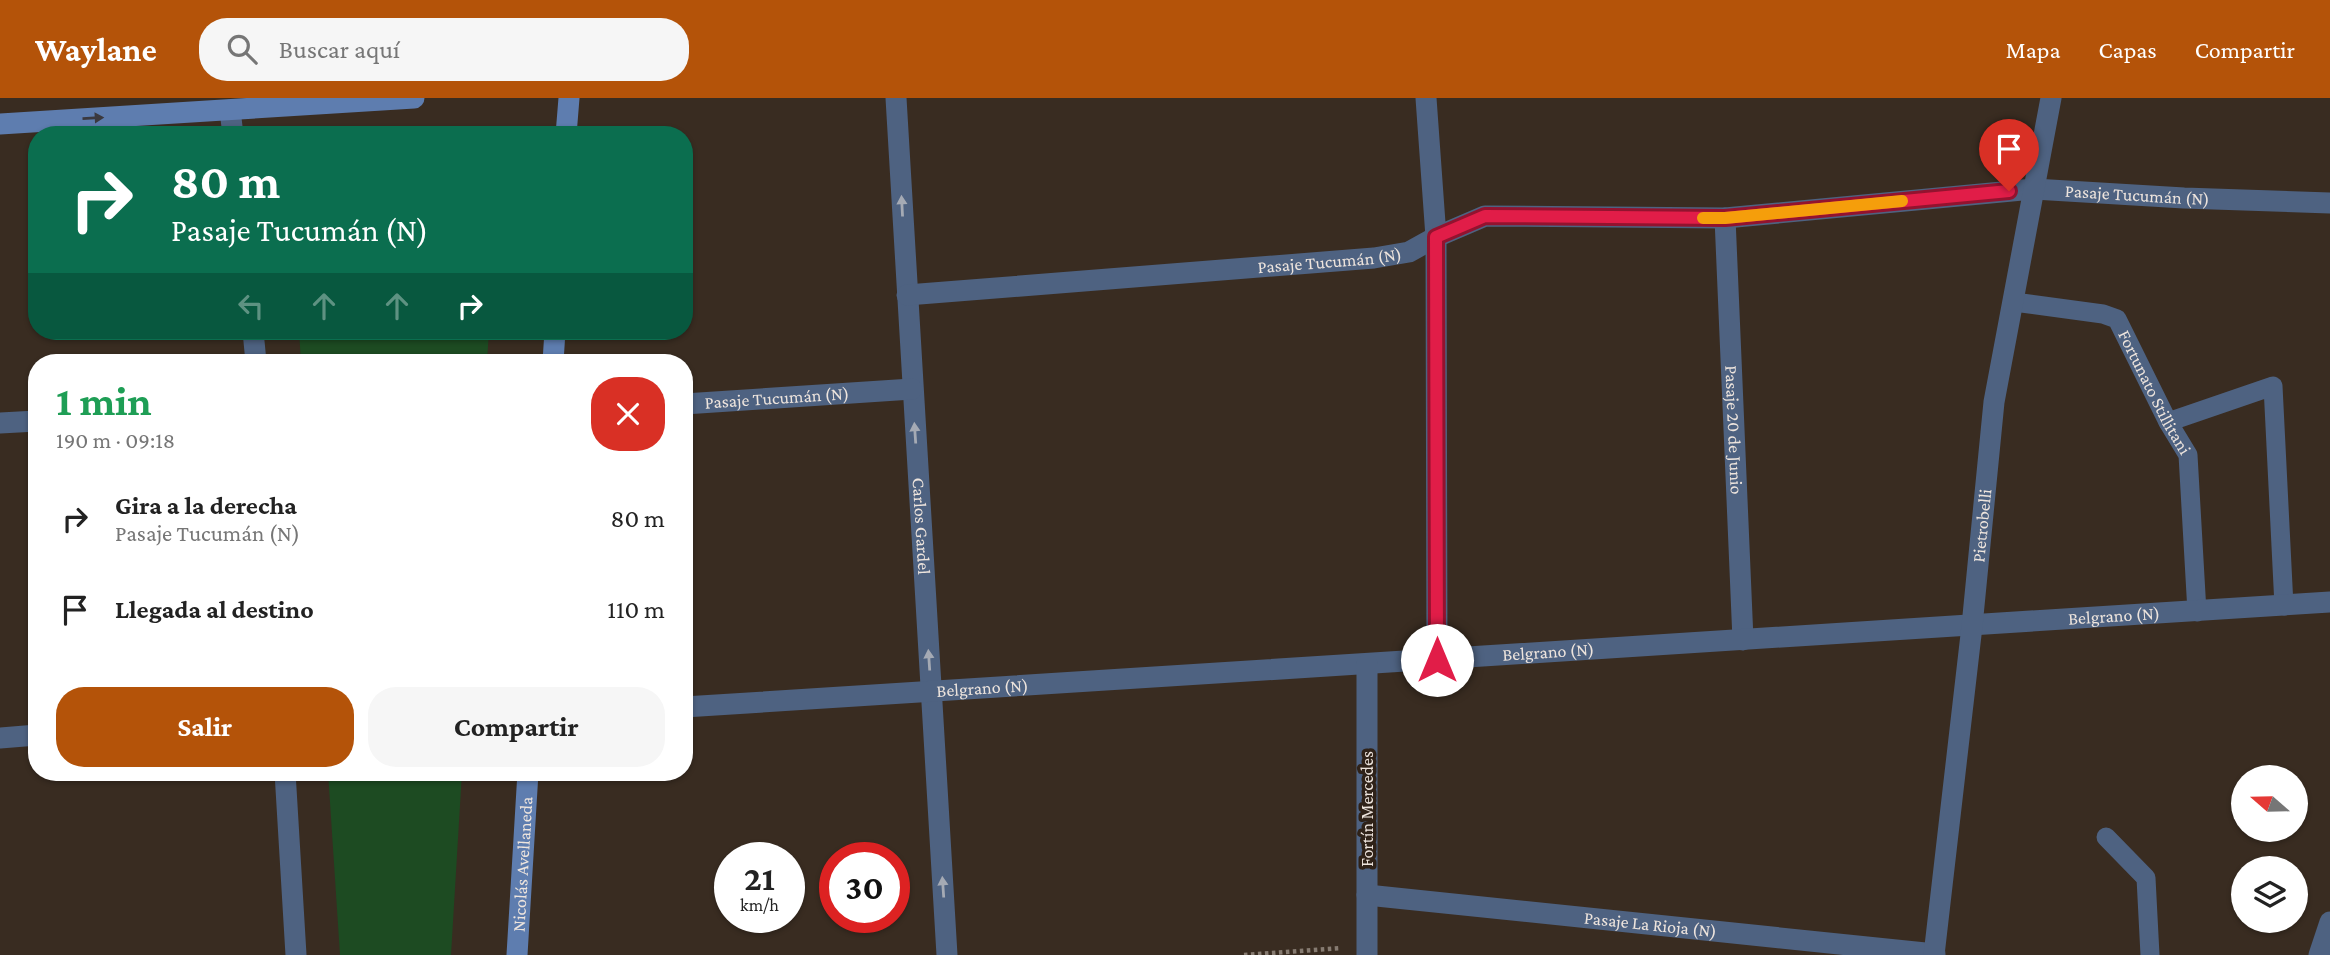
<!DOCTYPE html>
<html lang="es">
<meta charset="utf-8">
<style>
body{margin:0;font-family:"Crimson Pro",serif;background:#f6f6f6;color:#222;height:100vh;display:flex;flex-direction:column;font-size:26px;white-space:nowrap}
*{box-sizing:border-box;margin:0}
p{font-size:23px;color:#767676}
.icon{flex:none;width:38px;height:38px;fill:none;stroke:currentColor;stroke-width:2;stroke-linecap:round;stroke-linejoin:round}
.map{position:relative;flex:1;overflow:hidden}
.side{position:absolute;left:28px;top:256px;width:665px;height:427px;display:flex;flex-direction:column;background:#fff;border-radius:28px;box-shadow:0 2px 5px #0004}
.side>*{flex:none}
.hud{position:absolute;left:28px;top:28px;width:665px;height:214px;border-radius:28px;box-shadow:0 2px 5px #0004;background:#0b6e4f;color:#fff;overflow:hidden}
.needle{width:46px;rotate:290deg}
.tools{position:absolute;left:2231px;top:667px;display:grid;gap:14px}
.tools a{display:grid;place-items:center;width:77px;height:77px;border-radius:50%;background:#fff;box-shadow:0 2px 5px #0004;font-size:35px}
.speed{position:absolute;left:714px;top:744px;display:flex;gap:14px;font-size:35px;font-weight:700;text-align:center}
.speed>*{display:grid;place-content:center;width:91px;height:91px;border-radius:50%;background:#fff;box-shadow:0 2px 5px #0004;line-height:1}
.speed small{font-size:18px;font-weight:400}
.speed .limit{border:10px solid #d22;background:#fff;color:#111}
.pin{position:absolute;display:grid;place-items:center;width:60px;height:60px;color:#fff;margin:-72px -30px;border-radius:50% 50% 50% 0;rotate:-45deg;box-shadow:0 0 7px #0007}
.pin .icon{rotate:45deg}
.me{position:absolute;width:77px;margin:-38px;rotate:0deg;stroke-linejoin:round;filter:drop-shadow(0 0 5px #0008)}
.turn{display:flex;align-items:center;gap:24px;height:147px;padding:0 28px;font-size:32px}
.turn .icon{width:91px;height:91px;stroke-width:2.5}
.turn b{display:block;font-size:49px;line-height:60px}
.lanes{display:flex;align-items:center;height:66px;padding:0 28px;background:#0003;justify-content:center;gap:35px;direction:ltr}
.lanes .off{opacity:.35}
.round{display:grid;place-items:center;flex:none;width:74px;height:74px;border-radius:28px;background:#f6f6f6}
.overview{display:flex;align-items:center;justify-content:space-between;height:119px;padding:0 28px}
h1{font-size:42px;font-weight:700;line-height:52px;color:#1e9e55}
.cta{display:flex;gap:14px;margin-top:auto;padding:14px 28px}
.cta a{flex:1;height:80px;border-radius:28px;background:#b45309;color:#fff;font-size:28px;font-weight:700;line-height:80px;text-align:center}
.cta a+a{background:#f6f6f6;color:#222}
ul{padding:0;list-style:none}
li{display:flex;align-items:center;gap:21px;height:91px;padding:0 28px}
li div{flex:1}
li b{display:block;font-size:26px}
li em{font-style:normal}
header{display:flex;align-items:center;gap:42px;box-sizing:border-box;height:98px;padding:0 35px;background:#b45309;color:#fff}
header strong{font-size:33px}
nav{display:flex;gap:38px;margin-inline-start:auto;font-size:24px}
.search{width:490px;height:63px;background:#f6f6f6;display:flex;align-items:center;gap:18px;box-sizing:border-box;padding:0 24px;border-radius:28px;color:#767676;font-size:26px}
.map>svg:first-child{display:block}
.green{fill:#1d4b22}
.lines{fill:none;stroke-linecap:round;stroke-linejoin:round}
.path{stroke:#867b71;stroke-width:4.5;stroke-dasharray:3.5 3.5;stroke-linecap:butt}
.lane{stroke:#4e6281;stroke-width:19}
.street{stroke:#4e6281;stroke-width:21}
.secondary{stroke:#5e7daf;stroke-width:21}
.oneway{fill:#3b393e}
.oneway2{fill:#a5aab4}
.route-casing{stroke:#92132f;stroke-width:18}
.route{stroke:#e11d48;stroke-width:12}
.slow{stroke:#f59e0b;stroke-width:12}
.labels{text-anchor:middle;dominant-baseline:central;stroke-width:7;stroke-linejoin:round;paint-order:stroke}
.street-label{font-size:18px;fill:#ede4dd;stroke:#2f2218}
</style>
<header>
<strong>Waylane</strong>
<div class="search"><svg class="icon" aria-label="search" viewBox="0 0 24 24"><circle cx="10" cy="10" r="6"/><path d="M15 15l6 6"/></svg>Buscar aquí</div>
<nav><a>Mapa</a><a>Capas</a><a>Compartir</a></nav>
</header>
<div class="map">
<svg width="2330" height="857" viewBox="0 0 2330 857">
<rect width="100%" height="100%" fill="#392c21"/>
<path class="green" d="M299 233H489L487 264H301Z
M328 674H462L451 857H340Z"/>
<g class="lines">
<path class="path" d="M1244 857 1341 850"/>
<g class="lane">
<path id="s1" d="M2014 204 2103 216 2117 221 2168 324 2188 357 2197 514"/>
<path d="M2168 324 2273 288 2284 508"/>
<path d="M2106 739 2146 780 2150 857"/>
</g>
<g class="street">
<path id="s2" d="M896 0 947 857"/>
<path d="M1426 0 1436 139 1437 562"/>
<path d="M230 12 233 37"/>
<path id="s3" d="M1725 120 1743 542"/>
<path id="s4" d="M907 197 1374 160 1409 154 1436 139 1485 118 1725 120 2034 91 2184 100 2330 105"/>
<path d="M253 233 256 264"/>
<path id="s5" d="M684 306 912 291"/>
<path d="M0 325 37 323"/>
<path id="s6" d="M684 609 2330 504"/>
<path d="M0 640 37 637"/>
<path d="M285 674 296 857"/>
<path id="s7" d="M1367 797 1935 856"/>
<path d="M1367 857V566"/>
<path id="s8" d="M1934 857 1972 528 1994 304 2051 0"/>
<path d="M2319 857 2330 824"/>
</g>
<g class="secondary">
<path d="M0 26 414 0"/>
<path d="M566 37 569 0"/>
<path d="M553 264 555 233"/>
<path id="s9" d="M517 857 528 674"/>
</g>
</g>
<defs><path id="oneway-solid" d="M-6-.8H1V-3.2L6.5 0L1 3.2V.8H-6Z" transform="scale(1.75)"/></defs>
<use class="oneway" href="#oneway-solid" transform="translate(93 20) rotate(-3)"/>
<g class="oneway2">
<use href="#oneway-solid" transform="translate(902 108) rotate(-93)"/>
<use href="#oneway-solid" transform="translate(915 335) rotate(-94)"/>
<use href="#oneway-solid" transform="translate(929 562) rotate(-94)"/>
<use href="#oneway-solid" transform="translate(943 789) rotate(-94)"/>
</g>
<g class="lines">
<g class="route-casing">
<path id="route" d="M1437 562 1436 139 1485 118 1725 120 2009 93"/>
</g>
<use href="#route" class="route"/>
<path class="slow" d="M1703 120H1725L1902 103"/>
</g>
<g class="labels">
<g class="street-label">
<text stroke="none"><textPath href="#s4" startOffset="1242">Pasaje Tucumán (N)</textPath></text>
<text stroke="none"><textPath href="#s4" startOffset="424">Pasaje Tucumán (N)</textPath></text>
<text stroke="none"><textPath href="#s1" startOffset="187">Fortunato Stillitani</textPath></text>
<text stroke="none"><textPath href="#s5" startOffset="93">Pasaje Tucumán (N)</textPath></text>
<text stroke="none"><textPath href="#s3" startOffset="212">Pasaje 20 de Junio</textPath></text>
<text stroke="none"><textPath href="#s8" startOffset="432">Pietrobelli</textPath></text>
<text stroke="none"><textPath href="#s2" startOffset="429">Carlos Gardel</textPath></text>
<text stroke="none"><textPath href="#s6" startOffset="1433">Belgrano (N)</textPath></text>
<text stroke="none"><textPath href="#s6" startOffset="866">Belgrano (N)</textPath></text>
<text stroke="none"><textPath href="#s6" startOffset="299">Belgrano (N)</textPath></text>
<text transform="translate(1367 711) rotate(-90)">Fortín Mercedes</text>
<text stroke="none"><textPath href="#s9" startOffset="91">Nicolás Avellaneda</textPath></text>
<text stroke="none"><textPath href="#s7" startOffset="285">Pasaje La Rioja (N)</textPath></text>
</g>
</g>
</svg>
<div class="tools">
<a><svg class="needle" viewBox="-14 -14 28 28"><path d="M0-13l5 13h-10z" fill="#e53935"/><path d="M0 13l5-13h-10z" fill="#767676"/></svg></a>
<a><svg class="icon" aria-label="layers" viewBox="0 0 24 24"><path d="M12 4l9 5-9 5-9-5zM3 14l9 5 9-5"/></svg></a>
</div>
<div class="speed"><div>21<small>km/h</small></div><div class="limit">30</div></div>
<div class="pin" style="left:2009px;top:93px;background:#d93025"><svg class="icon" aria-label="arrive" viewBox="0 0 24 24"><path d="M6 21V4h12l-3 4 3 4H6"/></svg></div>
<svg class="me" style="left:1437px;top:562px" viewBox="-20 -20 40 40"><circle r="19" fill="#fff"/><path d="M0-13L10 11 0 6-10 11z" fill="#e11d48"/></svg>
<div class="hud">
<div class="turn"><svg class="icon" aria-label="right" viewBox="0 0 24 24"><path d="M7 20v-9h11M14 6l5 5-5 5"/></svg><div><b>80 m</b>Pasaje Tucumán (N)</div></div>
<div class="lanes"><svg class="icon off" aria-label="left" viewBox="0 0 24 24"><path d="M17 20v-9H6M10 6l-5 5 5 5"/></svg><svg class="icon off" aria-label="ahead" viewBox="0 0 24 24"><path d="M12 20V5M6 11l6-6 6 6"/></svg><svg class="icon off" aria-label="ahead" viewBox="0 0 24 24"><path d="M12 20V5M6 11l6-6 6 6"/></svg><svg class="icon" aria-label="right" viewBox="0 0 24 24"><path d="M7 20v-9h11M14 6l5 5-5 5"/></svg></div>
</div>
<section class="side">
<div class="overview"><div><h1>1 min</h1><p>190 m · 09:18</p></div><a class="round" style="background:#d93025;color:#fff"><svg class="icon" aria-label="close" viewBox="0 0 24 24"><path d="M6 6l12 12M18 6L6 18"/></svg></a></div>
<ul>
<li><svg class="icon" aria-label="right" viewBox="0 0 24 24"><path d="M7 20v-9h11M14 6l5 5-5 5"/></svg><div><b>Gira a la derecha</b><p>Pasaje Tucumán (N)</p></div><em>80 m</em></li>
<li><svg class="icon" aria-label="arrive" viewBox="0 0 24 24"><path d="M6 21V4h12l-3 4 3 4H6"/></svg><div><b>Llegada al destino</b></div><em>110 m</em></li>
</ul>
<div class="cta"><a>Salir</a><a>Compartir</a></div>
</section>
</div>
